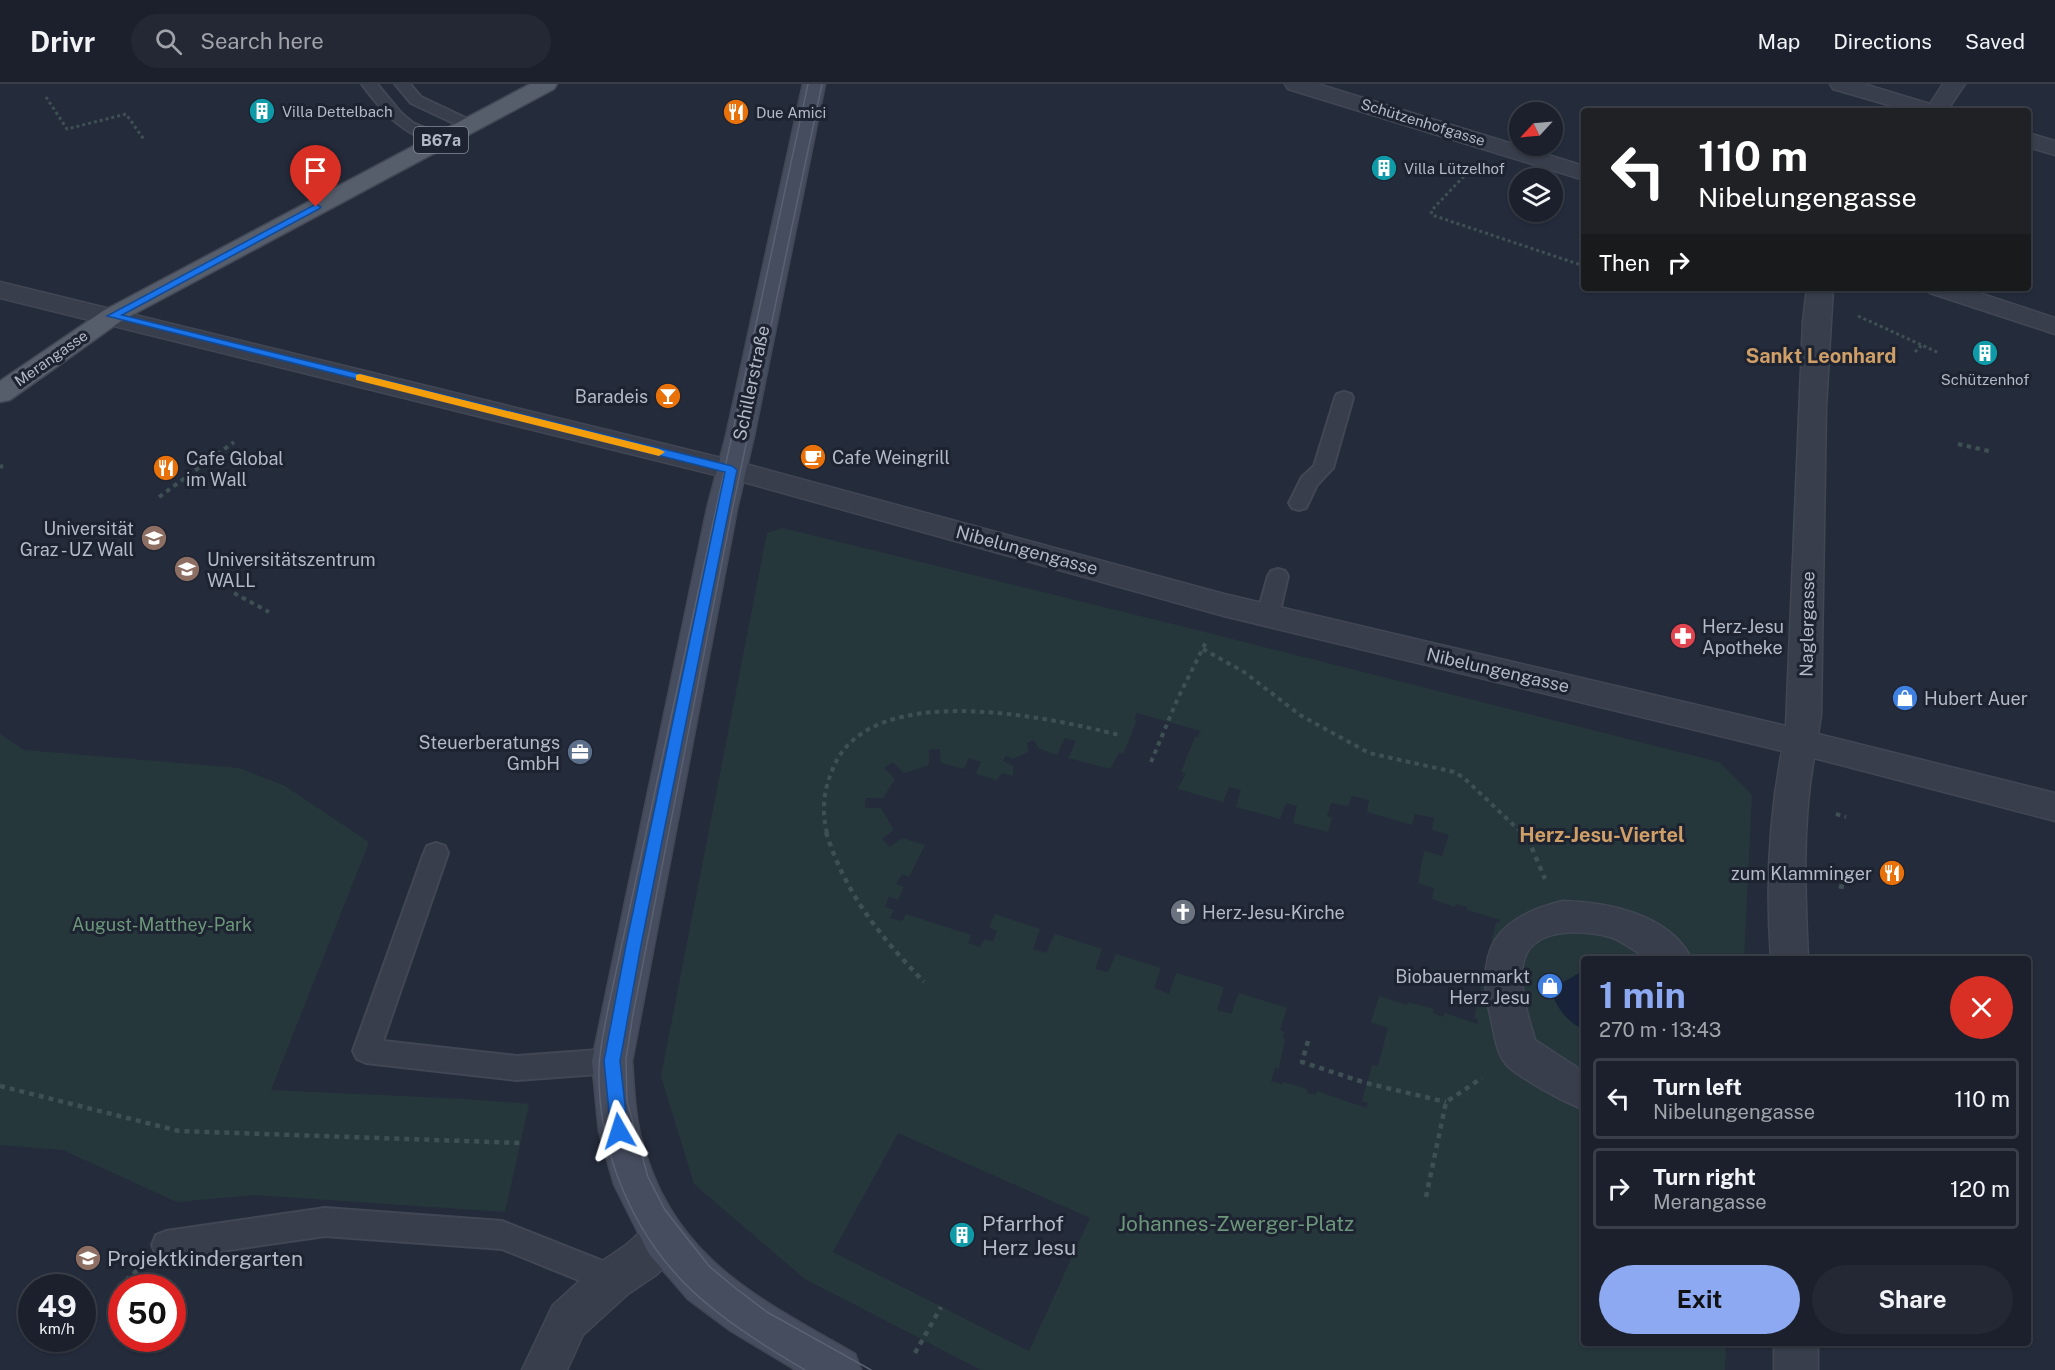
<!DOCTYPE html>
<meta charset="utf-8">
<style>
body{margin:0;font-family:"Public Sans",sans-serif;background:#242834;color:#f1f3f6;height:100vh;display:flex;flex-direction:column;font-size:22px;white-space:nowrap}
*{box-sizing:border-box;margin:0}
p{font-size:20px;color:#a0a3a9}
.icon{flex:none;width:33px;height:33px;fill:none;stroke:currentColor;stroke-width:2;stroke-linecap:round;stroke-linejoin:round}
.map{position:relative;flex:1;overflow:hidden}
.details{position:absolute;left:1581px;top:872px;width:450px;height:390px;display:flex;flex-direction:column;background:#1b202c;border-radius:6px;box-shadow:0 2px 4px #0004,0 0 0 2px #393e48}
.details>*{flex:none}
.hud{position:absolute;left:1581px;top:24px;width:450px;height:183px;border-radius:6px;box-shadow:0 2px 4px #0004,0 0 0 2px #393e48;background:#202124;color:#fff;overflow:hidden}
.needle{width:39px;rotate:244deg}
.buttons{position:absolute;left:1509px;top:18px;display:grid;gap:12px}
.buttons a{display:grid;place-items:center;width:54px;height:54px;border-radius:50%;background:#1b202c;box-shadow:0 2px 4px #0004,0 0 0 2px #393e48;font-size:30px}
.speed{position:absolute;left:18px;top:1190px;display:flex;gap:12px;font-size:30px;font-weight:700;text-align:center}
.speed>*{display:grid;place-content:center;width:78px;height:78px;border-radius:50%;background:#1b202c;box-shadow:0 2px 4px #0004,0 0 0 2px #393e48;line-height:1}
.speed small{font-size:15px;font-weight:400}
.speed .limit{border:9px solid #d22;background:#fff;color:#111}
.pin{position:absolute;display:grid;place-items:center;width:51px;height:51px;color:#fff;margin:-62px -26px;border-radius:50% 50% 50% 0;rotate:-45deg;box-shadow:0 0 6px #0007}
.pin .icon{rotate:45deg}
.me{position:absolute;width:66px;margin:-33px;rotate:354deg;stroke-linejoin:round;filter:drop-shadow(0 0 4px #0008)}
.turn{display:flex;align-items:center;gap:21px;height:126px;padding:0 18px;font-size:27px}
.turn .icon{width:78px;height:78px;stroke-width:2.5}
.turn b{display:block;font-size:42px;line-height:51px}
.then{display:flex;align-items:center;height:57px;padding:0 18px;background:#0003;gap:12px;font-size:22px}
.round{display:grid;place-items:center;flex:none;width:63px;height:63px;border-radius:32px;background:#242834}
.headline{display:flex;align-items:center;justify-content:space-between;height:102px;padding:0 18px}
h1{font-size:36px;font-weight:700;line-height:45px;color:#8da9f2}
.action{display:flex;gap:12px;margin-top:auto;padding:12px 18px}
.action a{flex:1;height:69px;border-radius:36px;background:#8da9f2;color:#111;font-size:24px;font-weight:700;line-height:69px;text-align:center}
.action a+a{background:#242834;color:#f1f3f6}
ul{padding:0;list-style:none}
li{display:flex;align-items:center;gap:18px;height:81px;margin:0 12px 9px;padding:0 6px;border:3px solid #393e48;border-radius:6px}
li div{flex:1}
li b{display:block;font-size:22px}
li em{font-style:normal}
header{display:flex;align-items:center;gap:36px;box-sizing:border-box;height:84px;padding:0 30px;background:#1b202c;border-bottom:2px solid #393e48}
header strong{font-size:28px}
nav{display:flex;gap:33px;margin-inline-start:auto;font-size:21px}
.search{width:420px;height:54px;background:#242834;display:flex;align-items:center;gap:15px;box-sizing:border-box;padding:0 21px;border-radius:33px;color:#a0a3a9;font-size:22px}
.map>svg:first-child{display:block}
.green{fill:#26373c;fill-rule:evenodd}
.water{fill:#182238}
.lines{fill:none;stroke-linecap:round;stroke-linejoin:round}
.lane-casing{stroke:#414754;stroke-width:4}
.street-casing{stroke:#414754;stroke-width:3}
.secondary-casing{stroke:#414754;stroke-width:3}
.primary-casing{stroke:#414754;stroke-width:3}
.path-far2{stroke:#3f5054;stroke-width:3;stroke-dasharray:3 3;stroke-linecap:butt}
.path-far1{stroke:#3f5054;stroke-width:4;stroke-dasharray:4.5 4.5;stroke-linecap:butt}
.path{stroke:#3f5054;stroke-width:4.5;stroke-dasharray:5 5;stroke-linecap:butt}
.lane{fill:#383e4b;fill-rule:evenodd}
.street{fill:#383e4b;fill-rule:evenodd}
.secondary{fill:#464d5e;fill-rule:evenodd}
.primary{fill:#565d6b;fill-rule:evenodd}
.tram{stroke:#5a6172;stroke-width:1.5}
.route{fill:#1a73e8;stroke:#114b97;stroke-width:1.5}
.slow{fill:#f59e0b}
.labels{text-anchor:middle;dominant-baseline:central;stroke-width:6;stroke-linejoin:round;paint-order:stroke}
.far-poi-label{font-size:15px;fill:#b3b9c7;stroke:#1d2330;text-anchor:start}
.far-street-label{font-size:15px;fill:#b3b9c7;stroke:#1d2330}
.shield{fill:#1d2330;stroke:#868c9a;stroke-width:1.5}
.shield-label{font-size:16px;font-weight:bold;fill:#b3b9c7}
.street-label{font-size:18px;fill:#b3b9c7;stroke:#1d2330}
.poi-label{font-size:18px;fill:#b3b9c7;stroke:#1d2330;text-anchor:start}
.park-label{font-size:18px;fill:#6c967a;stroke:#1d2330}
.far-district-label{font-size:20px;font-weight:bold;fill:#cf9f67;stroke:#1d2330}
.neighbourhood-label{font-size:20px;font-weight:bold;fill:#cf9f67;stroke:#1d2330}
.near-poi-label{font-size:21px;fill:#b3b9c7;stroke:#1d2330;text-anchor:start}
.near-park-label{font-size:21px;fill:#6c967a;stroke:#1d2330}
</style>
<header>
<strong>Drivr</strong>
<div class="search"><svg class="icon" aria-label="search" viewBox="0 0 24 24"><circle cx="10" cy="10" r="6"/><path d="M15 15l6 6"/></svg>Search here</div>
<nav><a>Map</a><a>Directions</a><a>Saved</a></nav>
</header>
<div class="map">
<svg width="2055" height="1286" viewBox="0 0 2055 1286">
<rect width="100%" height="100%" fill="#242b3b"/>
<path class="green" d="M783 444 1189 544 1719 678 1752 711 1744 874H1584V1258L1726 1259 1725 1286H981L805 1195 694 1100 661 992 767 449ZM1137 629 1201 647 1198 653H1195L1181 688 1186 689 1178 705 1223 718 1229 703 1241 706 1236 723 1280 735 1286 719 1297 722 1293 739 1328 748 1332 734 1327 732 1331 719 1348 722 1352 712 1369 716 1367 728 1412 741 1415 730 1434 734 1432 746 1449 751 1442 772 1424 767 1418 799 1434 804 1432 815 1455 823 1456 820 1467 823V826L1500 836 1499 839 1496 838 1474 934 1478 935 1477 940 1445 929 1443 933 1433 929 1434 925 1408 918 1407 921 1379 912 1371 938 1388 944 1378 982 1372 981 1362 1017 1368 1019 1366 1024 1317 1007 1316 1011 1307 1009V1005L1284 998 1282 1000 1271 997 1275 984 1279 985 1285 955 1283 954 1284 948 1280 946 1287 924 1239 909 1231 930 1217 926 1224 903 1176 889 1169 910 1154 904 1161 884 1116 870 1108 888 1095 885 1102 865 1055 850 1046 869 1033 865 1040 845 995 830 989 843 997 847 993 858 985 855 980 863 968 859 971 851 906 830 902 837 890 834 894 826 885 823 889 813 898 816 904 803 896 800 902 790 909 793 925 761 902 754 890 763 882 755 894 746 881 724H865L866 714H883L895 695 884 684 893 678 904 689 929 681V666L940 665 941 679 964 685 969 674 981 678 976 690 997 696 1002 689 1013 692V682L1003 677 1006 672 1013 675 1028 668 1027 659 1034 656 1038 664 1057 671 1065 654 1076 657 1068 674 1110 685 1119 669 1123 670 1137 636 1134 635ZM898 1049 1090 1134 1029 1267 833 1168Z
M0 650 24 666 239 684 285 702 369 758 271 1006 466 1015 529 1020 505 1128 254 1111 177 1118 63 1066 0 1061Z"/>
<path class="water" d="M1579 889H1584V945C1567 939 1555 922 1551 905Z"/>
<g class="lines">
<g class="lane-casing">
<path id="lane" d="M362 0H377L401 29 413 39 446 53 449 56 441 61C405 52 383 29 362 0Z
M395 0H410L421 13 474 38 477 41 469 46 464 44 411 19Z
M1344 308 1351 310 1353 314 1333 384 1317 401 1306 424 1299 426 1292 424 1289 419 1302 393 1314 382 1335 314 1337 310Z
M1278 485 1285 487 1288 492 1279 531 1275 536 1268 539 1261 536 1257 531 1268 492 1271 487Z
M436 759 445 762 448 769 383 957 517 972 612 965 621 968 625 977 621 986 612 989 517 996 366 979 357 975 353 967 424 769 427 762Z
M325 1124 502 1137 623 1185 628 1195 623 1205 613 1210 502 1165 325 1152 166 1175 156 1171 152 1161 156 1151 166 1147Z"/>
</g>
<g class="street-casing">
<path id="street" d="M1285 0H1318L1584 82V96L1288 5Z
M1830 0H1864L1930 20 1943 0H1965L1947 27H1909L1833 5Z
M2028 49 2055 57V71L2028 63Z
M0 198 742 379 1224 510 1786 642 1803 237 1807 204H1833L1826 324 1821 631 1818 650 2055 709V737L1814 674C1802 740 1805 808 1808 874H1771C1766 807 1769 734 1782 667L1224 532 740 397 0 214Z
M1926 204H1964L2055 234V250L1930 209Z
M1563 817C1607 818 1669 830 1691 874 1680 875 1661 877 1650 874 1639 872 1624 857 1610 853 1583 846 1530 842 1523 880 1519 905 1528 932 1535 956L1584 988V1025C1568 1021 1514 991 1505 979 1496 967 1494 948 1491 935 1474 866 1495 833 1563 817Z
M664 1134 679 1140 685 1155 679 1170 656 1191 628 1210 583 1251 567 1286H522L553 1221 598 1180 626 1161 649 1140Z
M1774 1258H1818V1286H1774Z"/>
</g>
<g class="secondary-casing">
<path id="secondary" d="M803 0H825L754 352 737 425 632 977C634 1001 634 1026 640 1050 670 1173 754 1212 855 1270L861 1286H796L731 1247 688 1215 649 1170 614 1100 599 1047 592 977 707 425 726 352Z"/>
</g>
<g class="primary-casing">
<path id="primary" d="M530 0H557L554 5 121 237 10 316 0 318V297L103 227Z"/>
</g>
<path class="path-far2" d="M46 13 67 45 126 30 145 57
M1469 90H1466L1431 127 1432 131 1584 182
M1858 232 1939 269
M1915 268 1922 261"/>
<path class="path-far1" d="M1958 360 1993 368
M0 382 3 383
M159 413 234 358
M234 509 269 528
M1203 565 1244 588 1300 631 1369 669 1454 688 1463 693 1522 749
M1151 678 1178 614 1207 556
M1836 730 1846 733
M827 749C821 725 824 704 834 682 873 595 1047 633 1119 651"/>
<path class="path" d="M826 748C846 811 879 851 924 898
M1520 748 1528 755 1545 795
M1839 802 1847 804
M1308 957 1302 978 1366 999 1446 1018
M0 1002 179 1047 521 1059
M1426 1113 1446 1018 1482 994
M118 1203 138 1186
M915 1269 941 1223"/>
<use href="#lane" class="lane"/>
<use href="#street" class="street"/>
<use href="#secondary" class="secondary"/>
<use href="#primary" class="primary"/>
<path class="tram" d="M822 0 732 427 633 930 626 975 627 1017 648 1093 665 1126 709 1182 734 1203 767 1228 871 1286
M805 1286C716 1233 654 1191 617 1091 605 1057 598 1019 599 983 600 962 605 941 609 920L808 0"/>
</g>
<path class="route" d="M316 120 321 123 319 125 122 231 732 382 737 386 641 861 620 977 628 1047 625 1052 619 1055 613 1052 611 1047 604 977 626 861 725 388 107 232Z"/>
<path class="slow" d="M360 290 659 365 665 368 659 372 356 296V291Z"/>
<defs>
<g id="building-disc" transform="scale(1.35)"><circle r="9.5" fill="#0f9aa8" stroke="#1d2330"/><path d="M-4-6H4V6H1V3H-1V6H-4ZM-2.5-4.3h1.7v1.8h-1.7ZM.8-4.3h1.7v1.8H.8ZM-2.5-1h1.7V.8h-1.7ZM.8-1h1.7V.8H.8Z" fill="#fff"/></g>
<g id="restaurant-disc" transform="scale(1.35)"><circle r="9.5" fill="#e8710a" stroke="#1d2330"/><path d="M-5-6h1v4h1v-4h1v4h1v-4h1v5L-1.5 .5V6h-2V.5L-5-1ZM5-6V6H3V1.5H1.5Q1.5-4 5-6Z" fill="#fff"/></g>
<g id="bar-disc" transform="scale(1.35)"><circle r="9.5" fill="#e8710a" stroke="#1d2330"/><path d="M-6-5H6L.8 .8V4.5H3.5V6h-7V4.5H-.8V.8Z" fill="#fff"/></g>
<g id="cafe-disc" transform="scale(1.35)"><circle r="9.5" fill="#e8710a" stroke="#1d2330"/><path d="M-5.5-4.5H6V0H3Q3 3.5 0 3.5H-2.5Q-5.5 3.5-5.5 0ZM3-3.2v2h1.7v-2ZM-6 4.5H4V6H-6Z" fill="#fff"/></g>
<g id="university-disc" transform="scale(1.35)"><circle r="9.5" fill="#8d6e63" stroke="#1d2330"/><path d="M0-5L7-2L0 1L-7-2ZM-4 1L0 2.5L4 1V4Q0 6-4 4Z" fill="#fff"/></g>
<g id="pharmacy-disc" transform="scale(1.35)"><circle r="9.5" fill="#e0444e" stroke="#1d2330"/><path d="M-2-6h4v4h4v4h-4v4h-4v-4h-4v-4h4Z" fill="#fff"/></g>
<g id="shop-disc" transform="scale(1.35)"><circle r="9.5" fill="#3f7fe0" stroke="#1d2330"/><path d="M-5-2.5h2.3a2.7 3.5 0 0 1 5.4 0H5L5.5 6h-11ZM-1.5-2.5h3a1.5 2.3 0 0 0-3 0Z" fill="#fff"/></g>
<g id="office-disc" transform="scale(1.35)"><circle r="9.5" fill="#5c6f8a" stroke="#1d2330"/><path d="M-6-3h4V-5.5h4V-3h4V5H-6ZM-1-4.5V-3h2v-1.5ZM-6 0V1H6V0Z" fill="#fff"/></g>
<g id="church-disc" transform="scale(1.35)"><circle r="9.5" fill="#6b7280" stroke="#1d2330"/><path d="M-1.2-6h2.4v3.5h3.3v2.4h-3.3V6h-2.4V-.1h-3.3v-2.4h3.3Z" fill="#fff"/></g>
<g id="school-disc" transform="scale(1.35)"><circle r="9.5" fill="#8d6e63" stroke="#1d2330"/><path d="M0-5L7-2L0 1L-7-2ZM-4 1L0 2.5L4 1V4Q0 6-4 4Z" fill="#fff"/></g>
</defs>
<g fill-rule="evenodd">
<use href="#building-disc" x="262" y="27"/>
<use href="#restaurant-disc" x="736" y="28"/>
<use href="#building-disc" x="1384" y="84"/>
<use href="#building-disc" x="1985" y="269"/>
<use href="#bar-disc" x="668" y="312"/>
<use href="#cafe-disc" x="813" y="373"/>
<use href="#restaurant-disc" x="166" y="384"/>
<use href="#university-disc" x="154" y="454"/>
<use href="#university-disc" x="187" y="485"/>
<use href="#pharmacy-disc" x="1683" y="552"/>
<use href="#shop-disc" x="1905" y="614"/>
<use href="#office-disc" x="580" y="668"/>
<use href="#restaurant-disc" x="1892" y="789"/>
<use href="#church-disc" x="1183" y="828"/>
<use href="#shop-disc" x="1550" y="902"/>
<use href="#building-disc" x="962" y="1151"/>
<use href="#school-disc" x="88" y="1174"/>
</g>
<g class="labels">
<g class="far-poi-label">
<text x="282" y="27">Villa Dettelbach</text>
<text x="756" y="28">Due Amici</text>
<text x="1404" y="84">Villa Lützelhof</text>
<text x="1985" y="295" text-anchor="middle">Schützenhof</text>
</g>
<g class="far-street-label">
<text transform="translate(1423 38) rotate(17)">Schützenhofgasse</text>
<text transform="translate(51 274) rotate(-35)">Merangasse</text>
</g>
<rect class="shield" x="414" y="43" width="54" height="26" rx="4.5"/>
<g class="shield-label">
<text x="441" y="56">B67a</text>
</g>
<g class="street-label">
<text transform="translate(751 299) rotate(-78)">Schillerstraße</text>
<text transform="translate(1027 466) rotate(15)">Nibelungengasse</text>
<text transform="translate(1807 540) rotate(-89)">Naglergasse</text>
<text transform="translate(1498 586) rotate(13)">Nibelungengasse</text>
</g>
<g class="poi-label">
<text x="648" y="312" text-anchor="end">Baradeis</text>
<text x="832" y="373">Cafe Weingrill</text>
<text x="186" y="374">Cafe Global<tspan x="186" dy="21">im Wall</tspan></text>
<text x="134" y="444" text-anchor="end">Universität<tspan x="134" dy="21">Graz - UZ Wall</tspan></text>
<text x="207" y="475">Universitätszentrum<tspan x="207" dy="21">WALL</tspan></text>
<text x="1702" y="542">Herz-Jesu<tspan x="1702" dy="21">Apotheke</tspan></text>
<text x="1924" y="614">Hubert Auer</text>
<text x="560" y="658" text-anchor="end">Steuerberatungs<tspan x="560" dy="21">GmbH</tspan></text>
<text x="1872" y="789" text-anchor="end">zum Klamminger</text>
<text x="1202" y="828">Herz-Jesu-Kirche</text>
<text x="1530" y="892" text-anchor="end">Biobauernmarkt<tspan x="1530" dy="21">Herz Jesu</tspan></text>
</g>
<g class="park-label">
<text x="162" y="840">August-Matthey-Park</text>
</g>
<g class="far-district-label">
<text x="1821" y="272">Sankt Leonhard</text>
</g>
<g class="neighbourhood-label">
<text x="1602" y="751">Herz-Jesu-Viertel</text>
</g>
<g class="near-poi-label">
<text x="982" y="1139">Pfarrhof<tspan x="982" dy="24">Herz Jesu</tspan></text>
<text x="107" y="1174">Projektkindergarten</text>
</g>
<g class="near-park-label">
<text x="1236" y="1139">Johannes-Zwerger-Platz</text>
</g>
</g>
</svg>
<div class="buttons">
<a><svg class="needle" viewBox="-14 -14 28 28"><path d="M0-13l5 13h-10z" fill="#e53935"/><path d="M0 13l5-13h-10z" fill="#a0a3a9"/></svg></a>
<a><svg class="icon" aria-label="layers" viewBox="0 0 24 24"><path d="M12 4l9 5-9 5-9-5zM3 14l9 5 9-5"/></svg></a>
</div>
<div class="speed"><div>49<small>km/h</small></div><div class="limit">50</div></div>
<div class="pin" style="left:316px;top:123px;background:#d93025"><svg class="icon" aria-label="arrive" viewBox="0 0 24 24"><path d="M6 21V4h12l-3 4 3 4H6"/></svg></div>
<svg class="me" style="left:619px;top:1047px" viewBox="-20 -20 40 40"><path d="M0-17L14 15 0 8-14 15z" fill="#1a73e8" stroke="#fff" stroke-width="4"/></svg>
<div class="hud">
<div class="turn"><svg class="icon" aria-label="left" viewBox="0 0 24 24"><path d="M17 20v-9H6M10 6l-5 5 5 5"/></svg><div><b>110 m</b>Nibelungengasse</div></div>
<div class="then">Then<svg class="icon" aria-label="right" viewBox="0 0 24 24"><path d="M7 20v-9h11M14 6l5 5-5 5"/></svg></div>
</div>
<section class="details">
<div class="headline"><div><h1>1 min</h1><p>270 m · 13:43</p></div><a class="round" style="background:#d93025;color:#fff"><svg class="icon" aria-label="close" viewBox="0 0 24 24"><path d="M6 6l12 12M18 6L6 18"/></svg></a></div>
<ul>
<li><svg class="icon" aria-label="left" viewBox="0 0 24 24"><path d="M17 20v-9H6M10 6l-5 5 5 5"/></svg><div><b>Turn left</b><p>Nibelungengasse</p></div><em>110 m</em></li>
<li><svg class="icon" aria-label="right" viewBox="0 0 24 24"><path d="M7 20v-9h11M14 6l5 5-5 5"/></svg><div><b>Turn right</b><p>Merangasse</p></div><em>120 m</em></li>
</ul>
<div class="action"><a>Exit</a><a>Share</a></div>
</section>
</div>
